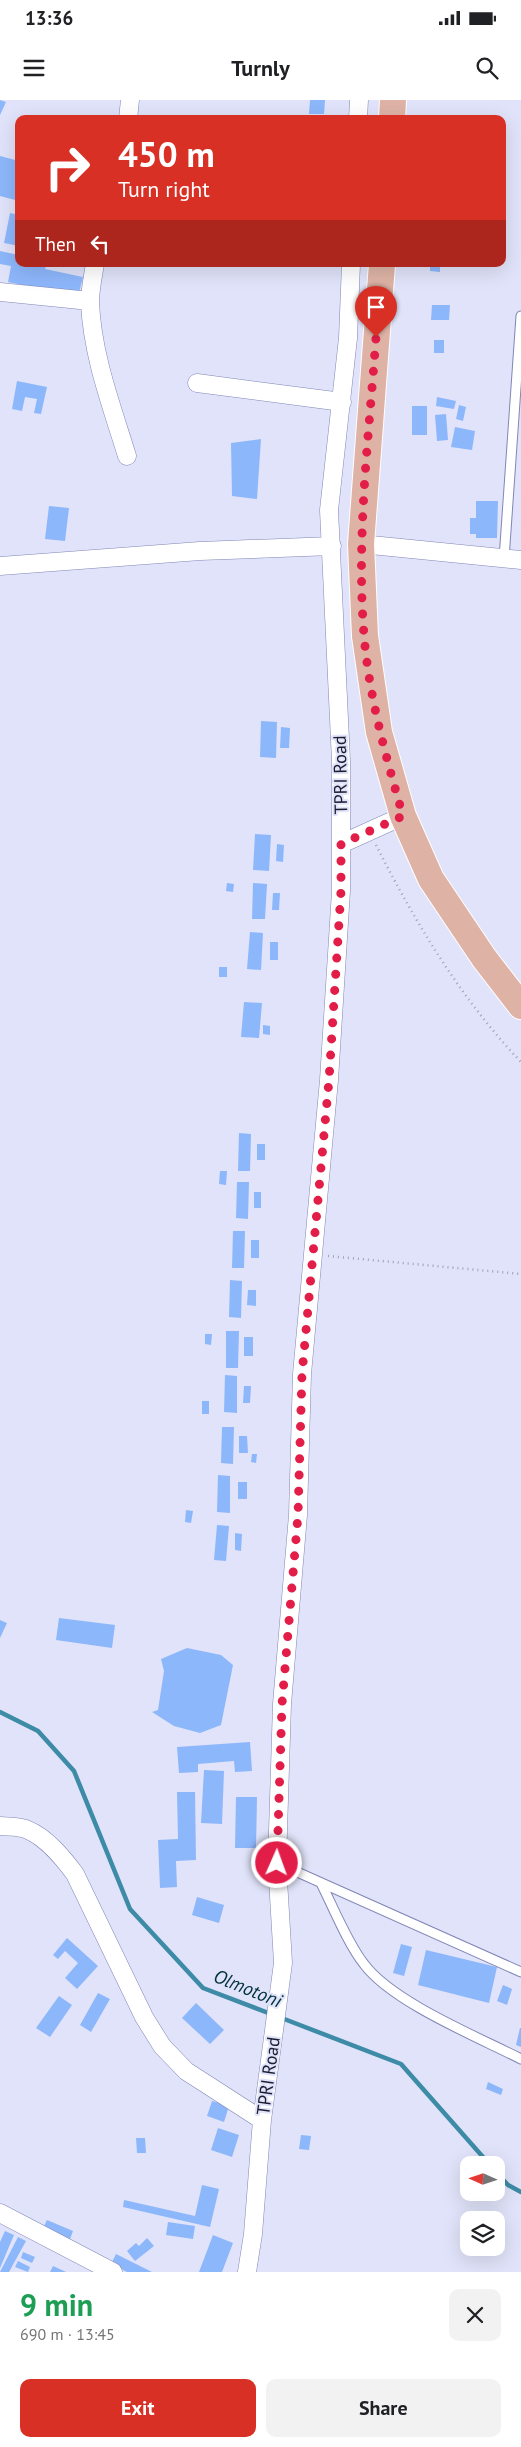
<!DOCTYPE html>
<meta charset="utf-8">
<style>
body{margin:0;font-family:"PT Sans",sans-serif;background:#f2f2f2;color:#202124;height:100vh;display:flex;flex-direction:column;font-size:19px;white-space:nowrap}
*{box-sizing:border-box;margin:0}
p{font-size:16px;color:#757577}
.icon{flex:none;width:28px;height:28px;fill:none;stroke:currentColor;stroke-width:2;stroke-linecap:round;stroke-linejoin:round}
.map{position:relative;height:2172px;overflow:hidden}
.panel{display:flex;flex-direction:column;background:#fff;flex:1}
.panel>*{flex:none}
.guide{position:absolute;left:15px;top:15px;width:491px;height:152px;border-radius:10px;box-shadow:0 5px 20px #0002;background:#d93025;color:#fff;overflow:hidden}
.needle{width:32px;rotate:273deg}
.buttons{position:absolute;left:460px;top:2056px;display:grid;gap:10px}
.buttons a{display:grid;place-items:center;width:45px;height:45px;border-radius:10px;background:#fff;box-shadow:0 5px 20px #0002;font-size:25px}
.pin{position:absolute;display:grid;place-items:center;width:42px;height:42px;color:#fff;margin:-51px -21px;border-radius:50% 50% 50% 0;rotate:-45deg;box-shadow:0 0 5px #0007}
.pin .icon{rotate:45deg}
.me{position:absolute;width:55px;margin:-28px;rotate:2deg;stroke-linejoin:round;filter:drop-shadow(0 0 4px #0008)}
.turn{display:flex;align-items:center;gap:18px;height:105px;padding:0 20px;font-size:22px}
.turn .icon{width:65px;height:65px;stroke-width:2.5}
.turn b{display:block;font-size:35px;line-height:42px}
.then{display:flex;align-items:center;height:48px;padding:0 20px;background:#0003;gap:10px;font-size:19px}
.round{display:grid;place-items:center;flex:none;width:52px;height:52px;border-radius:10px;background:#f2f2f2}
.head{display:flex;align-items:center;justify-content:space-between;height:85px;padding:0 20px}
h1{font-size:30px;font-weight:600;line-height:38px;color:#1e9e55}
.cta{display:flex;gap:10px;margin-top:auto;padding:10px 20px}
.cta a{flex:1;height:58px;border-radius:10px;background:#d93025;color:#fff;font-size:20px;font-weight:600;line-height:58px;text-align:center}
.cta a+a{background:#f2f2f2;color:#202124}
.status{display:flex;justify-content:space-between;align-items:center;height:35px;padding:0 25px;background:#fff;direction:ltr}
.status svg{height:14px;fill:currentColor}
header{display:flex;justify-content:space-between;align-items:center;height:65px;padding:0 20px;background:#fff;font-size:22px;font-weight:600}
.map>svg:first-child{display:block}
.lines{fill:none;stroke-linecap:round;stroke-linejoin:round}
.stream{stroke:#3d8ba6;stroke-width:4.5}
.building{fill:#8db7fb}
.service-casing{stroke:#8186b7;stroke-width:11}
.minor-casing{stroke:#8186b7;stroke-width:19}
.primary-casing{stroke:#fff;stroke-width:28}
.path{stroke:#9ea1b6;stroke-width:2.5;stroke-dasharray:1 4;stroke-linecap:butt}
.service{stroke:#fff;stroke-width:9}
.minor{stroke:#fff;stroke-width:18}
.primary{stroke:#deb3a6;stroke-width:26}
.route{stroke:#e11d48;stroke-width:9;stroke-dasharray:0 16.2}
.labels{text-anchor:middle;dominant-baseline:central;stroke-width:4;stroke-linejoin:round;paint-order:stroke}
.street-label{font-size:18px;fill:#1b1d30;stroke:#e0e3f9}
.water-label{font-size:19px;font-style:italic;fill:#00323e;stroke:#e0e3f9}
</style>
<div class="status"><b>13:36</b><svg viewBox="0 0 49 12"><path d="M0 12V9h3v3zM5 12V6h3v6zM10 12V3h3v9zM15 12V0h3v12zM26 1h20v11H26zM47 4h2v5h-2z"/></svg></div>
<header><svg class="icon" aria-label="menu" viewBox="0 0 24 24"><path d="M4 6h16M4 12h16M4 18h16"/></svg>Turnly<svg class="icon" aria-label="search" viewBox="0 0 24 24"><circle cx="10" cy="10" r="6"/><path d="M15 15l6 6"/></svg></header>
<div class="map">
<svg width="521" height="2172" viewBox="0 0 521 2172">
<rect width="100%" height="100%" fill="#e0e3f9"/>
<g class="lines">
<path class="stream" d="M0 1612 38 1631 74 1671 130 1809 203 1888 271 1914
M279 1917 401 1964 490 2065
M496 2072 508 2085 521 2092"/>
</g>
<path class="building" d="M0 0 6 2 0 15Z
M310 0H325L324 14H309Z
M0 56 19 61V101L0 96Z
M10 113 19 115V146L4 143Z
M0 151 19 155V164H47L45 169 83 177 78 197 8 182 11 166 0 164Z
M292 164H306V167L292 166Z
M430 164H440V172L430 171Z
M432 205H450L449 220H431Z
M434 240H444V253H434Z
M17 281 47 287 41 314 34 313 37 299 25 297 22 311 12 309Z
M437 297 456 301 454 309 436 306Z
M459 305 466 307 463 321 456 319Z
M412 306H427V335H412Z
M446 314 448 340 437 341 435 315Z
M455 327 475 331 472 350 451 347Z
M261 339 257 399 232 396 231 343Z
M476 401H498L497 438H476V434H470V418H476Z
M49 406 69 408 65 441 45 439Z
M261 621 277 622 276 658 260 657Z
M281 627 290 628 289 648H280Z
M255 734 271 735 269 771 253 770Z
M277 744 284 745 283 762 276 761Z
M227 783 234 784 233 792 226 791Z
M253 783 267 784 265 819H252Z
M273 793H280L279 810H272Z
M250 832 263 833 261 870 247 869Z
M270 842H278V860H270Z
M219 867H227V877H219Z
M244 902 262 903 259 938 241 937Z
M263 925 270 926V935L263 934Z
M239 1033 251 1034 250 1071H238Z
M257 1044H265V1060H257Z
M220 1071H227L226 1085 219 1084Z
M237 1082H249L248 1119 236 1118Z
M254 1092H261V1108H254Z
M233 1131H245L244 1168H232Z
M251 1140H259V1158H251Z
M230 1180 242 1181 241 1218 229 1217Z
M248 1190H256V1206L247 1205Z
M226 1231H239L238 1268H226Z
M205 1234H212L211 1245 205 1244Z
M244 1237H253V1256H244Z
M225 1275 237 1276V1313L224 1312Z
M244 1286H251L250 1303H243Z
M202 1301H209V1314H202Z
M222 1327H234L233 1364 221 1363Z
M239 1336H247L248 1353H239Z
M252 1354H257L256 1363 251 1362Z
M218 1375 230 1376V1413L217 1412Z
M238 1382H247V1399H238Z
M186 1410 193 1411 191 1423 185 1422Z
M217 1425 229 1426 226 1461 214 1460Z
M235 1433 242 1434 241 1451 235 1450Z
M59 1518 115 1525 112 1548 56 1540Z
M0 1520 7 1523 0 1538Z
M187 1548 221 1555 233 1565 221 1625 200 1633 174 1626 152 1612 158 1610 164 1571 161 1559Z
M250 1642 252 1671 235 1672 234 1661 198 1664V1672L179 1673 177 1647Z
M204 1670 224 1671 222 1724 201 1723Z
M177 1692H195L196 1760 176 1761 177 1787 160 1788 158 1740 178 1739Z
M236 1697H257L256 1748H235Z
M197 1797 224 1805 219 1823 192 1815Z
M67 1838 98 1866 77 1889 65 1878 78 1863 65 1851 58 1859 53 1855Z
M401 1844 412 1847 404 1876 393 1873Z
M426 1850 497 1867 489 1903 418 1885Z
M503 1885 512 1889 507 1905 497 1901Z
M98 1893 110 1899 91 1932 80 1925Z
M59 1896 72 1905 50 1937 36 1928Z
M196 1903 224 1930 210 1944 182 1918Z
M520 1928H521V1947L516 1945Z
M488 1982 503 1989 501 1995 486 1989Z
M212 2001 229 2006 224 2022 207 2016Z
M218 2028 239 2035 232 2057 211 2050Z
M301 2035 311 2036 309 2050 299 2049Z
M136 2038H145L146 2053H137Z
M202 2085 219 2089 210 2127 123 2107 124 2100 195 2116Z
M47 2120 73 2131 70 2139 43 2128Z
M168 2122 195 2126 193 2139 166 2135Z
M5 2131 14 2135 0 2168V2142Z
M213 2135 233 2143 222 2172H199Z
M18 2137 26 2141 9 2172H0Z
M147 2138 154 2146 135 2161 127 2151 136 2143 139 2146Z
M23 2152 35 2157 32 2163 21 2158Z
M116 2154 152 2172H127L111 2164Z
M18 2161 30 2167 28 2172 15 2167Z
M53 2166 66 2172H50Z"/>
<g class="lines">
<g class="service-casing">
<path id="service" d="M504 459 521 216
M277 1763 521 1872
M321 1783C333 1807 348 1844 364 1864 392 1902 478 1937 521 1959"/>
</g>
<g class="minor-casing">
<path id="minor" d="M128 19 130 0
M358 19 359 0
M95 164C93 176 90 190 90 202 92 255 112 307 127 356
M0 192 90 201
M197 283 342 302
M361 444 521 460
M0 466 200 451 332 446
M341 744 403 716
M0 1726C9 1727 20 1726 28 1730 47 1738 63 1758 75 1774L144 1917 162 1946 186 1971 262 2020
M0 2113 113 2172
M247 2172 253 2134 262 2020 283 1863 277 1763 282 1604 298 1415 302 1274 329 980 341 791V661L329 410 348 238 351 164"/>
</g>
<g class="primary-casing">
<path id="primary" d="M392 19 393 0
M382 164 361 444 365 536 379 632 403 716 431 779 484 858 521 906"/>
</g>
<path class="path" d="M376 745C415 822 461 899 521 962
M328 1156 521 1174"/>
<use href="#service" class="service"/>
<use href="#minor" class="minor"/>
<use href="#primary" class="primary"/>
</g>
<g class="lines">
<path class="route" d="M277 1763 282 1604 298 1415 302 1274 329 980 341 791V744L403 716C386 657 369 597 364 535 356 436 369 336 376 237"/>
</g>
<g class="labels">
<g class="street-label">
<text transform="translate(340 675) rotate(-91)">TPRI Road</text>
<text transform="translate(268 1976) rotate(-82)">TPRI Road</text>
</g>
<g class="water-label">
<text transform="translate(248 1888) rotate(22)">Olmotoni</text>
</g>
</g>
</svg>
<div class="buttons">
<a><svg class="needle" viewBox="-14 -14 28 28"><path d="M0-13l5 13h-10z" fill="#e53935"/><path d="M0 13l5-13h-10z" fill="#757577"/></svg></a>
<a><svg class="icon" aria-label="layers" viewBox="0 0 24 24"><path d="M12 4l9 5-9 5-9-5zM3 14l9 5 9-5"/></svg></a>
</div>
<div class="pin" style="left:376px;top:237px;background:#d93025"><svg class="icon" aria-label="arrive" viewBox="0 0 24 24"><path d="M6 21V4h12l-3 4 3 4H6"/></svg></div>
<svg class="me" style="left:277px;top:1763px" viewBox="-20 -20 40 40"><circle r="17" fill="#e11d48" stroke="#fff" stroke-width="3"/><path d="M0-11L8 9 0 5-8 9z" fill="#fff"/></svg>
<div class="guide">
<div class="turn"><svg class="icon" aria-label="right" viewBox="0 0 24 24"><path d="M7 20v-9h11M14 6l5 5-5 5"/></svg><div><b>450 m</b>Turn right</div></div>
<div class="then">Then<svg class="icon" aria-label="left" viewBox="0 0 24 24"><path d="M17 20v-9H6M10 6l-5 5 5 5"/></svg></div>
</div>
</div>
<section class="panel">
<div class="head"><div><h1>9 min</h1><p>690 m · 13:45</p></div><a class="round"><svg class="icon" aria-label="close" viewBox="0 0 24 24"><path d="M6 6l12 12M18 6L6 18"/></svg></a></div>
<div class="cta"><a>Exit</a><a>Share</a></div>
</section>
